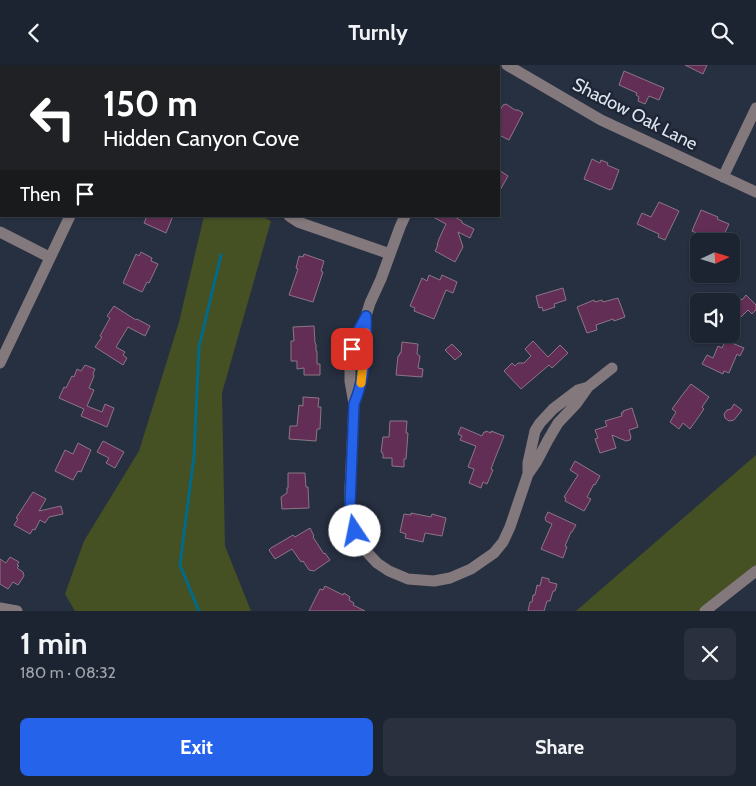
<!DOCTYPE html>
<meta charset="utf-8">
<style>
body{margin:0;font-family:Cabin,sans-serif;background:#2a303d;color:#f1f3f6;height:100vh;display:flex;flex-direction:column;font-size:19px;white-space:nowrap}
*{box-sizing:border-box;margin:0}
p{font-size:16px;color:#a0a4ab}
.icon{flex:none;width:28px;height:28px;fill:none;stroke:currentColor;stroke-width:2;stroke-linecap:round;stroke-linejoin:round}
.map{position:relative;height:546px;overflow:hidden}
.panel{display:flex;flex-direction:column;background:#1d2431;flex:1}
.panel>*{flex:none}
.guide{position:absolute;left:0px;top:0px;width:500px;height:152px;box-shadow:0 1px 4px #0004,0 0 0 1px #3b414d;background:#202124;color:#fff;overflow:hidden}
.needle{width:32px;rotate:86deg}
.tools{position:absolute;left:690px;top:168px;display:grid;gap:10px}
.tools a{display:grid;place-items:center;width:50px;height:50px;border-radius:8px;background:#1d2431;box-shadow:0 1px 4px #0004,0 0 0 1px #3b414d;font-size:25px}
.pin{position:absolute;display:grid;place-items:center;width:42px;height:42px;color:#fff;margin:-21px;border-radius:10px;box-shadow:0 2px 8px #0006}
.me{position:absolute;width:55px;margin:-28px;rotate:349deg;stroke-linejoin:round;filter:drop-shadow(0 0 4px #0008)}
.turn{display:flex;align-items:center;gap:18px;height:105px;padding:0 20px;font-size:22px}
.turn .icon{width:65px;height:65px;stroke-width:2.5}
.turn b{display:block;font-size:35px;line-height:42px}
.then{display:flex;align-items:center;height:48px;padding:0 20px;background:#0003;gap:10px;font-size:19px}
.round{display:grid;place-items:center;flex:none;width:52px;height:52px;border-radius:8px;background:#2a303d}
.headline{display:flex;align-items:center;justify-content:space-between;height:85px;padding:0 20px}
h1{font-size:30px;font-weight:700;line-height:38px}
.cta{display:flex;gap:10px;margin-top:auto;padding:10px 20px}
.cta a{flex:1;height:58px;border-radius:8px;background:#2563eb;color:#fff;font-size:20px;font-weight:700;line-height:58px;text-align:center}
.cta a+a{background:#2a303d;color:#f1f3f6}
header{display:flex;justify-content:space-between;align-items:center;height:65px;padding:0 20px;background:#1d2431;font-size:22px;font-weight:700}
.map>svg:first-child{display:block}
.green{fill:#455023}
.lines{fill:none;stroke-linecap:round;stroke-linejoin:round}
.stream{stroke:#016a89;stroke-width:3}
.building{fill:#632e56;stroke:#8b7684}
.minor{stroke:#83787c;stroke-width:11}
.route-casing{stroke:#184099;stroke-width:12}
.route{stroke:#2563eb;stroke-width:9}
.slow{stroke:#f59e0b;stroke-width:9}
.labels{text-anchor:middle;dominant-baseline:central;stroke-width:5;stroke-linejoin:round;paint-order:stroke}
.street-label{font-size:18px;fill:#dfe5f0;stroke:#1e2636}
</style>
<header><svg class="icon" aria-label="back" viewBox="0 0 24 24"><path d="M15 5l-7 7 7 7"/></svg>Turnly<svg class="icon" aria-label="search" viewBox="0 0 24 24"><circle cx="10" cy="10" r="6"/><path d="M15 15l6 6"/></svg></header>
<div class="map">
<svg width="756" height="546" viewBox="0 0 756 546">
<rect width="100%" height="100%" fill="#273041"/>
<path class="green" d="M204 151H261L271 156 222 328 225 481 251 546H75L65 529 84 476 139 386 179 257Z
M756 390V511L710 546H576Z"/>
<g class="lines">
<path class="stream" d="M199 546 180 500 194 391 199 282 221 190"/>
</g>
<path class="building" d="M685 0H707L703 9Z
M624 6 664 23 659 35 649 31 645 39 638 36 639 32 636 30 637 28 619 20Z
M506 39 515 45H518L523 48 509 75 499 70V47L503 40Z
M592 94 600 98 601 95 608 98 607 100 619 105 612 124H610V125L584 114Z
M499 105 508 111 499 127Z
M659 137 679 146 665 175 658 172 659 169 637 159 642 148 651 152Z
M701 145 718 152 717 154 729 159 721 176H713L692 166Z
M147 151H173L166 168 144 158Z
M431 151H453L462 156V158L474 164 470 173 458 167 463 182 455 197 435 186 438 180H437L439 174 446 159Z
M141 187 152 193 151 196 158 199 149 218 147 217 142 227 123 218 136 189 139 191Z
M304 189 324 196 321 206 323 207 313 237 289 230 298 204 296 203 299 191 303 192Z
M429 210 440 215 442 210 457 217 453 228 446 225 434 254 414 246 415 243 410 241 422 213 427 216Z
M563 223 566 235 554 239 555 242 543 246 542 242 539 243 536 231Z
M746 230 756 240V245L752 249 748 245 739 254 736 252 731 256V238L738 231 742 235Z
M618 233 625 252 614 256 613 254 596 260 597 265 587 268 577 242 594 235 595 237 602 235 603 237Z
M114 241 136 255 137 254 150 261 145 271 128 262 116 282 125 287 123 290 127 293 123 300 95 282 102 272 100 271 110 253 107 251Z
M314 261 315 278 316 279V286H317V299H320V310H304V303L297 304V296H291V276H294L293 262Z
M533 276 548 292 560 280 568 288 552 303 549 300 521 324 504 306 512 298 515 301 518 298H524L531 291 525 284Z
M727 276 744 283 740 291 737 289 729 308 724 306 723 309 702 299 707 290 713 293 718 281 722 283 725 277 726 278Z
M402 277 418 279 417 289 420 291 418 303 423 304 422 312 396 310 398 291H399L400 288H401Z
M452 279 462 289 455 295 445 285Z
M85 300 95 304 93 309 94 311 89 323 94 325 87 341 102 347 105 339 114 343 107 362 81 351 84 344 59 333 64 322 66 323 72 311 74 312 77 304 81 306Z
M691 319 709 332 702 342 704 344 690 364 683 358 679 364 670 357 676 347 672 344 683 329Z
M303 332 319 333 318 342H321L320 364H317L316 376 289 374 290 361H297L299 340 303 341Z
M734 339 742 345 734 355 729 356 725 353 724 349 727 345 731 344Z
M632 343 638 362 629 365 631 372 630 375 626 376 612 370 616 383 600 388 595 374 598 373 595 365 607 361 605 356 622 351 621 348H623V346Z
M390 356H407L406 368H408L406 394H404V402L392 401V393H383V389L382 387H381L383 372H389Z
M461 362 482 371 484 367H486V366L491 368V366L504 371 494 396 491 404 493 405 487 419 483 417 481 423 469 418 474 404 468 402 476 381 460 375 462 371 458 369Z
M103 376 124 387 115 403 106 398 109 393 97 387Z
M78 378 91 385 81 407 78 406 73 415 55 406 65 385 73 389Z
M575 396 600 411 595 420 594 419 587 432 591 434 584 446 565 436 566 433 564 432 578 410 570 405Z
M288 408H305L306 422H308L309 443 282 444 281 432 287 428V423H288Z
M33 427 46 434 39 446 61 441 63 449 49 452 45 458 40 455 35 465 33 464 30 469 14 460 18 454 16 453Z
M548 447 576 460 572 467H571L565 481 567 482 563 493 541 484 552 459 546 456 545 453Z
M411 448 431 452 432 449 446 453 442 471 425 468 423 477 405 473 406 469 400 467 404 449 411 450Z
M310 463 314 471 313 472 324 489 325 488 330 495 314 506 309 505 303 496 301 497 292 484 275 494 269 485 271 483 293 470 295 472Z
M10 492 19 497 17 500 19 501 17 503 23 507 24 511 18 520 13 517 8 524 0 519V494L6 498Z
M542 512 549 514V517L557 519 555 526H553L550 536H547L544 546H528L530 537H532L533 530H535L537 520 540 521Z
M325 521 343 530 344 528 350 532 349 535 354 538 353 540 365 546H309L320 524 323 525Z"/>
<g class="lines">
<path class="minor" d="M507 0 601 55 756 127
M144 1 145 0
M478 1V0
M723 112 756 43
M289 151 298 157 390 189
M405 151 400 162 381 214 370 238 366 251 356 271 352 284 350 303V316L354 339 350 423V440L351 454 359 476 365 485 377 498 389 506 408 514 434 516 450 513 471 504 494 488 503 477 510 462 528 409V398L535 366 540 358 553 344 578 325 588 322
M0 167 49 192
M0 298 70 151
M354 338C365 313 367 279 366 253
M528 409 537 396 548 375 558 358 576 339 588 322 612 303
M0 543 17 546
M705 546 756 506"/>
</g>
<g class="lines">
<g class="route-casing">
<path id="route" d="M352 284 356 270 366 251C367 280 365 313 354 339L350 440 351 454 355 466"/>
</g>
<use href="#route" class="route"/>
<path class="slow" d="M361 318 366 268"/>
</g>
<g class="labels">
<g class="street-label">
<text transform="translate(635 49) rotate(27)">Shadow Oak Lane</text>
</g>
</g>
</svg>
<div class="tools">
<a><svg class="needle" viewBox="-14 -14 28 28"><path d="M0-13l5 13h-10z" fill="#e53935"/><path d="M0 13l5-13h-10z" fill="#a0a4ab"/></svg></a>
<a><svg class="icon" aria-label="sound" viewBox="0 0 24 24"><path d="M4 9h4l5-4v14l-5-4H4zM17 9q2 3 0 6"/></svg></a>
</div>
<div class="pin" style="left:352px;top:284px;background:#d93025"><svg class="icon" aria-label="arrive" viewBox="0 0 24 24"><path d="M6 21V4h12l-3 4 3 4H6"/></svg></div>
<svg class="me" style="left:355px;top:466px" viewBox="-20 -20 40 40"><circle r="19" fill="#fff"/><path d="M0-13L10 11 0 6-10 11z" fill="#2563eb"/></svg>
<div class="guide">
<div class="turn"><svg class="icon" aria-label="left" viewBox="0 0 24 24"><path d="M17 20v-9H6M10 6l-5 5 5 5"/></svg><div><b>150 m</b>Hidden Canyon Cove</div></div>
<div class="then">Then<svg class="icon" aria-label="arrive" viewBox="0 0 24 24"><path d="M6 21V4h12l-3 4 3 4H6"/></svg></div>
</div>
</div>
<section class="panel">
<div class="headline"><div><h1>1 min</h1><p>180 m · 08:32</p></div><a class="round"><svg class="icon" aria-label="close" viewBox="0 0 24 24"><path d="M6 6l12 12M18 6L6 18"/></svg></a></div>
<div class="cta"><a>Exit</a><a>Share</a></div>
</section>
